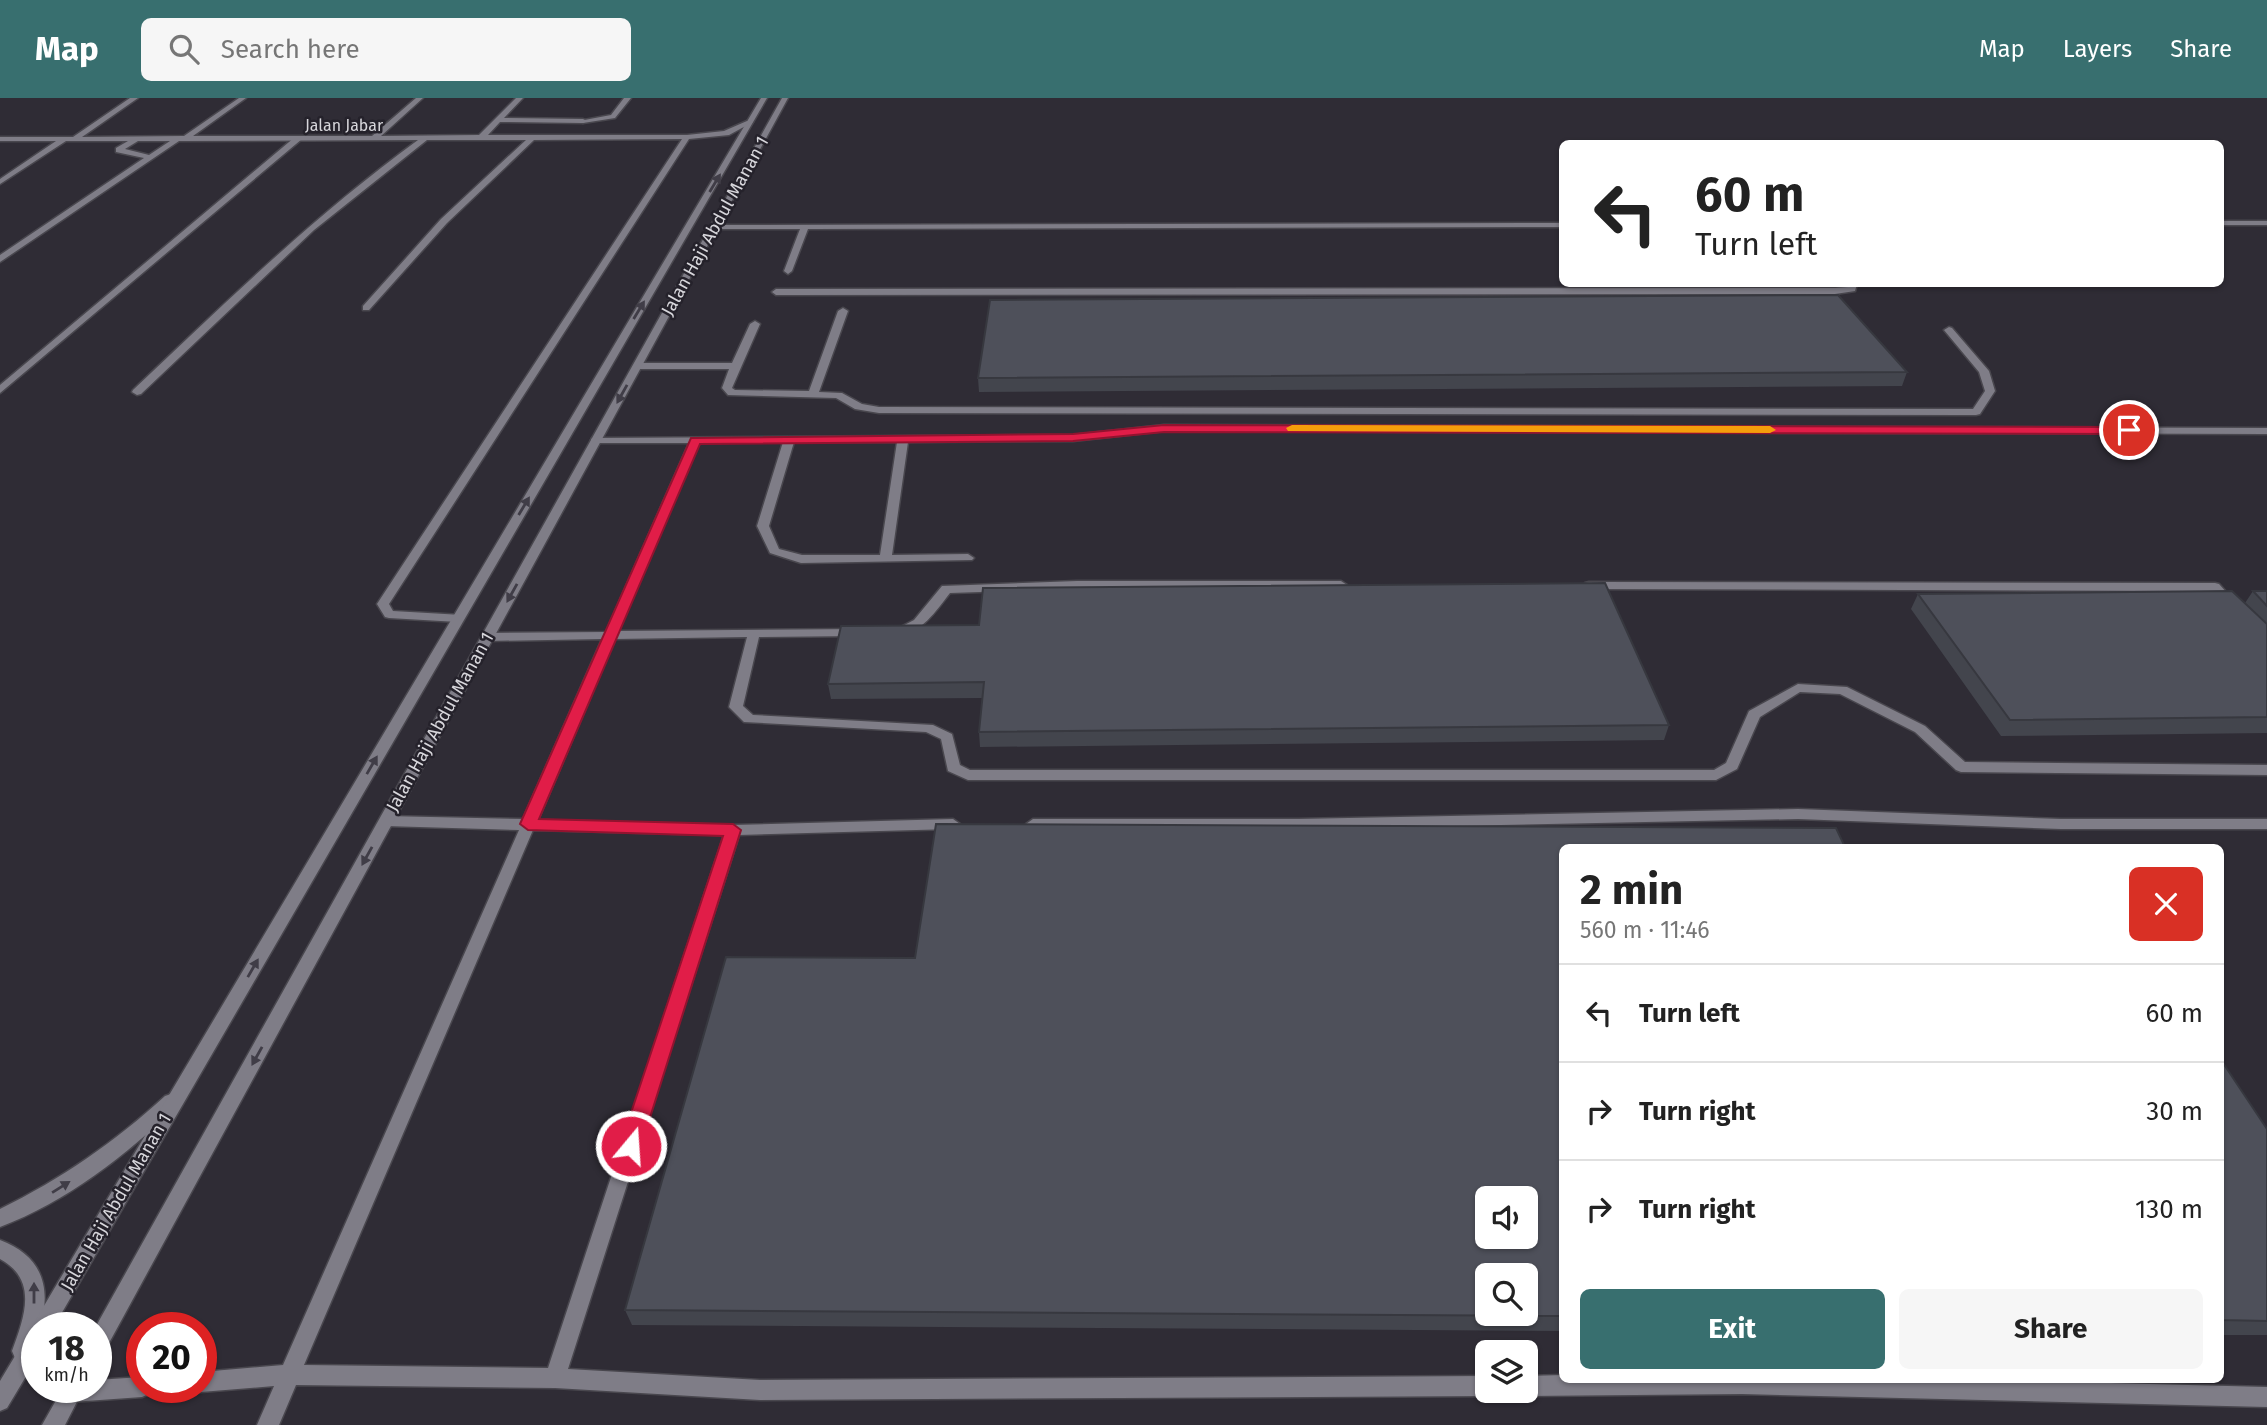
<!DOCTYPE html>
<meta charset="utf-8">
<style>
body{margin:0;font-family:"Fira Sans",sans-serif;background:#f6f6f6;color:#222;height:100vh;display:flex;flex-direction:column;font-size:26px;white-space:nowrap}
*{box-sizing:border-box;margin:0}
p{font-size:23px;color:#767676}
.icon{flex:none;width:38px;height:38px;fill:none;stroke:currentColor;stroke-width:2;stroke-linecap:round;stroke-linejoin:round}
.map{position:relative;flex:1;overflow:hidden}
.panel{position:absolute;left:1559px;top:746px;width:665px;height:539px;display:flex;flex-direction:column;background:#fff;border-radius:10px;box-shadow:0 2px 5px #0004}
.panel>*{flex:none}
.guide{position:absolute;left:1559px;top:42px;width:665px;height:147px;border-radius:10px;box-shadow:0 2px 5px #0004;background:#fff;color:#222;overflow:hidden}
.tools{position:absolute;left:1475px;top:1088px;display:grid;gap:14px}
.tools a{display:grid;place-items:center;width:63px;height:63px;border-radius:10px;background:#fff;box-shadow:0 2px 5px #0004;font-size:35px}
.speed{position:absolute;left:21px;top:1214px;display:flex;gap:14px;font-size:35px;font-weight:700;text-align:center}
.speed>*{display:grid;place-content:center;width:91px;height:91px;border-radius:50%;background:#fff;box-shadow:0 2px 5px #0004;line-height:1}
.speed small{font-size:18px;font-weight:400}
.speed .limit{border:10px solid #d22;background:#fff;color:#111}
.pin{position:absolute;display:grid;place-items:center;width:60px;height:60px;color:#fff;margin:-30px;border:4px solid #fff;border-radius:50%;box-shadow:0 2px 7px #0007}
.me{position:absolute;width:77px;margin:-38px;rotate:18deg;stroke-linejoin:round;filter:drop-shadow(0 0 5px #0008)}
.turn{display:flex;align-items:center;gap:24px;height:147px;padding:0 21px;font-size:32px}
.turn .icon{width:91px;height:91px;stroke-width:2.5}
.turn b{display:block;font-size:49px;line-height:60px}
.round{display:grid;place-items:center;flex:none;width:74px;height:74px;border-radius:10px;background:#f6f6f6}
.summary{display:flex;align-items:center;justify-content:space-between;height:119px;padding:0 21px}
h1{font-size:42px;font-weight:700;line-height:52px}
.action{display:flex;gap:14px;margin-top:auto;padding:14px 21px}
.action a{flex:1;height:80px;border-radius:10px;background:#386f6f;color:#fff;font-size:28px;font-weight:700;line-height:80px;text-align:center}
.action a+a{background:#f6f6f6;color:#222}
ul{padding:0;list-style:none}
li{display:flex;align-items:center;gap:21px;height:98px;padding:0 21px;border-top:2px solid #e0e0e0}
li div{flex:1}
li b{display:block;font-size:26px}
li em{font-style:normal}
header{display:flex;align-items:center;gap:42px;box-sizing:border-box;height:98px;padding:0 35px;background:#386f6f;color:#fff}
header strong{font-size:33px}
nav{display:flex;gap:38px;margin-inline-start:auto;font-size:24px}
.search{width:490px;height:63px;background:#f6f6f6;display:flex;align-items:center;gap:18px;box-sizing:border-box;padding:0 24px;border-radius:10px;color:#767676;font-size:26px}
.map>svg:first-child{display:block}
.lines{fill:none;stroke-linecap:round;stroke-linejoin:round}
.service-casing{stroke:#49474e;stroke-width:3}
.minor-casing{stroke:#49474e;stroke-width:3}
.tertiary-casing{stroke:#49474e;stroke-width:3}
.service{fill:#7f7d87;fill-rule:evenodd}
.minor{fill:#7f7d87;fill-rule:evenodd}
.tertiary{fill:#7f7d87;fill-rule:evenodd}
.wall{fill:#43454d}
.building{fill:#4e505a;stroke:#37383f;stroke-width:2;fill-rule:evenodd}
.oneway{fill:#403d47}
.route{fill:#e11d48;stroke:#92132f;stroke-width:2}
.slow{fill:#f59e0b}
.labels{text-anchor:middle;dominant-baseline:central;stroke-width:5;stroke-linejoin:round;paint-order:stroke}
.far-street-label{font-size:16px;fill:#d7d6db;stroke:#25222b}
.street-label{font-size:18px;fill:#d7d6db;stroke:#25222b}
</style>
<header>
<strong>Map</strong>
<div class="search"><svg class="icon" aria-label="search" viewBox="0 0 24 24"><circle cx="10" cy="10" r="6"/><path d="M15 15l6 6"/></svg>Search here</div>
<nav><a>Map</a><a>Layers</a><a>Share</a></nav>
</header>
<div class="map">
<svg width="2267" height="1327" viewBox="0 0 2267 1327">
<rect width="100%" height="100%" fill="#2f2c35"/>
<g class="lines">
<g class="service-casing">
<path id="service" d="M624 0H631L615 20 583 25 579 23 611 17Z
M295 39 302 41 0 295V287Z
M2221 123H2267V127H2221Z
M1563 125V129L808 131 792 173 788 176 784 173 800 131H714L710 129 714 127Z
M1849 186H1857L1855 193 1835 196 776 197 772 194 776 191 1835 190 1848 189Z
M843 210 848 213 819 294 842 295 862 306 879 309 1973 311 1985 293 1979 274 1944 232 1949 229 1952 230 1989 273 1995 293 1980 316 1976 317 879 315 855 311 836 300 728 297 722 290 729 271H638L633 268 638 265H732L750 226 755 223 760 226 732 290 735 292 809 293 838 213Z
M1164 327 2267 330V336L1164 333 1073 343 908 344 892 457 968 456 974 460 972 462 801 465 770 455 757 428 783 344 699 345 618 533 860 531 862 534 856 538 759 539 743 608 753 617 933 627 952 636 960 667 970 672H1714L1726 665 1749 613 1798 586 1847 589 1925 628 1965 664 2267 667V677L1961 674 1956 672 1915 634 1840 596 1800 594 1760 619 1737 671 1716 682H968L948 673 941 641 926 634 744 624 729 609 747 539 615 541 538 722 733 727 953 721 960 726 953 731 739 737 568 1271 760 1282 1488 1278V1293H1496L1495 1295 1488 1298 760 1302 555 1290 296 1287 279 1327H257L274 1288 201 1294 194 1291 201 1290V1274L283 1267 519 732 386 728 379 723 386 718 523 721 602 541 487 543 481 539 487 535 606 534 689 345H596L591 342 592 340 1073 337ZM794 344H897L880 457H802L779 451 769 428ZM533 732 724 737 548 1270 304 1267Z
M1077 483H1341L1347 487 1341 491H1077L950 495C935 514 923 534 897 538L891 534 914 522 942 488Z
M1589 484 2215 485 2219 486 2238 507 2236 510H2228L2212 493 1585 491 1583 488 1585 485Z
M1798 711 2061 721H2267V731H2061L1798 721 1298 731H1033L1026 726 1033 721H1298Z
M1563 1277V1281H1959L2267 1289V1309L1742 1296 1526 1298 1518 1293H1526V1278Z
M142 1279V1290H152L149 1296 142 1299 72 1304 65 1301 62 1294 63 1290H96V1282Z"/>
</g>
<g class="minor-casing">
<path id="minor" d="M130 0H138L82 39 184 38 239 0H246L193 38H372L416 0H423L381 38 479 37 516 0H523L504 20 583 21 587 23 583 25 500 24 488 37H687L724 33 747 23 753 24 729 37 689 41 389 506 393 513 462 517 464 520 458 524 389 520 385 519 377 506 682 41 534 42 447 125 369 212H363V208L441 121 526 42H427L314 132 141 296 137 297 132 294 133 292C225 205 315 117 418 42L179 43 0 164V157L144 60 116 54V50L128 43H66L0 86V81L56 43H0V39H73ZM138 43H170L149 57 125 51Z
M171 996 177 998 180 1003 177 1008C127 1057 66 1104 0 1129V1111C61 1081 115 1044 165 998Z
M0 1142C42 1158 52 1189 40 1230H37V1240L29 1260 22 1263 15 1260 12 1253C24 1220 39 1182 0 1161Z"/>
</g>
<g class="tertiary-casing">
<path id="tertiary" d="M761 0H767L53 1230H37V1260L7 1310 0 1313V1283L30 1233 33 1232 35 1223Z
M782 0H788L103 1256 96 1259 95 1230Z
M63 1290H84L65 1327H42Z"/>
</g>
<use href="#service" class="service"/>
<use href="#minor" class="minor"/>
<use href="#tertiary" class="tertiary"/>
</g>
<path class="wall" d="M1907 274 1902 288 979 294 978 280Z
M2253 493H2267V635L2001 638 1911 511 1918 496 2245 505Z
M979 527 1669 627 1664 642 980 649 979 634 982 600 831 601 828 586Z
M1563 749V1233L632 1227 625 1212 915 860Z
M2221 962 2267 1031V1237H2221Z"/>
<path class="building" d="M1838 197 1907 274 978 280 990 202Z
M1605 485 1669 627 979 634 984 584 828 586 841 528 979 527 983 490Z
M2232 493 2267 526V619L2010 622 1918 496Z
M2253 493H2267V508Z
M936 726 1836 730 1845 749H1563V1218L625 1212 726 859 915 860ZM1488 1101H1526V1139H1488ZM1488 1178H1526V1216H1488Z
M2221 962 2267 1031V1223L2221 1222Z"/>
<defs><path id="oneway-solid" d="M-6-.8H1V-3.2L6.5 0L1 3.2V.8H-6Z" transform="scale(1.75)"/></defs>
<g class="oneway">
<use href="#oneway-solid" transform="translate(715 85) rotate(-59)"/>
<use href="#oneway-solid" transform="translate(639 212) rotate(-59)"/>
<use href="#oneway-solid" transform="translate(622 296) rotate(119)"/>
<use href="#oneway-solid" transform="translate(524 408) rotate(-59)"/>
<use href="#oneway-solid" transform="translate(512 495) rotate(119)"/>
<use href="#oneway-solid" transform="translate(372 667) rotate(-60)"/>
<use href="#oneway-solid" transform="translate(367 758) rotate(119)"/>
<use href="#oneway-solid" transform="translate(253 870) rotate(-60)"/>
<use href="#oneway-solid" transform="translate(257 958) rotate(119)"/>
<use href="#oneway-solid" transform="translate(61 1089) rotate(-32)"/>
<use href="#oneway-solid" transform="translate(34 1195) rotate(-90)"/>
</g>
<path class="route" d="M1164 327 2129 329 2135 332 2129 336 1164 334 1073 343 700 346 539 721 733 726 741 732 641 1048 638 1054 631 1057 623 1054 620 1048 723 738 528 732 520 726 691 340 1073 336Z"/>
<path class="slow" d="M1292 327 1770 328 1776 332 1770 335 1288 333 1286 330Z"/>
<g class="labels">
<g class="far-street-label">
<text x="344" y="27">Jalan Jabar</text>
</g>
<g class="street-label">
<text transform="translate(715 128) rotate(-61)">Jalan Haji Abdul Manan 1</text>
<text transform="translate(440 624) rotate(-61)">Jalan Haji Abdul Manan 1</text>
<text transform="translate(116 1104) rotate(-60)">Jalan Haji Abdul Manan 1</text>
</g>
</g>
</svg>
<div class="tools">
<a><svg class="icon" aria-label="sound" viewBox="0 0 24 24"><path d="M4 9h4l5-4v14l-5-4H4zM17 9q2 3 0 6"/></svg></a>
<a><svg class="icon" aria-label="search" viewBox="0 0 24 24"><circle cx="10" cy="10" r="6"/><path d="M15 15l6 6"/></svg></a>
<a><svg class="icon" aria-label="layers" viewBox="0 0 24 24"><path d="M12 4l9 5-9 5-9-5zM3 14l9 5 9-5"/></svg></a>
</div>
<div class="speed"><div>18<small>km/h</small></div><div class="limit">20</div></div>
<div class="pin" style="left:2129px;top:332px;background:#d93025"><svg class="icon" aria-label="arrive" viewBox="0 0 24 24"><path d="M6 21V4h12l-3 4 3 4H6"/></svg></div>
<svg class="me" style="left:631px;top:1048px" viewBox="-20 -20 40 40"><circle r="17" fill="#e11d48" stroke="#fff" stroke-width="3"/><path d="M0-11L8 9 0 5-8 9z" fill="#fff"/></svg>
<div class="guide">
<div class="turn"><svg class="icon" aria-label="left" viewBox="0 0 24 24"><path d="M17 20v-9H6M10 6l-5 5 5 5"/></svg><div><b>60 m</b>Turn left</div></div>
</div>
<section class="panel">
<div class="summary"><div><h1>2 min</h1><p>560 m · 11:46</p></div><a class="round" style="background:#d93025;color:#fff"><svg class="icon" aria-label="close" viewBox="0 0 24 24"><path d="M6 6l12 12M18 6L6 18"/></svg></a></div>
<ul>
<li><svg class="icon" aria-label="left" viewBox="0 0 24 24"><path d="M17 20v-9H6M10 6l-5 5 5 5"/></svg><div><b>Turn left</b></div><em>60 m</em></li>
<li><svg class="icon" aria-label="right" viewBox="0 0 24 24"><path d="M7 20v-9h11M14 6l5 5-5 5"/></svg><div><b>Turn right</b></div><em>30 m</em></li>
<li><svg class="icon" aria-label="right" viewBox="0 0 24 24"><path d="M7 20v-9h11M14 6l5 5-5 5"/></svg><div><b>Turn right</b></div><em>130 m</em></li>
</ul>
<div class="action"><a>Exit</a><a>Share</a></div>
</section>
</div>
